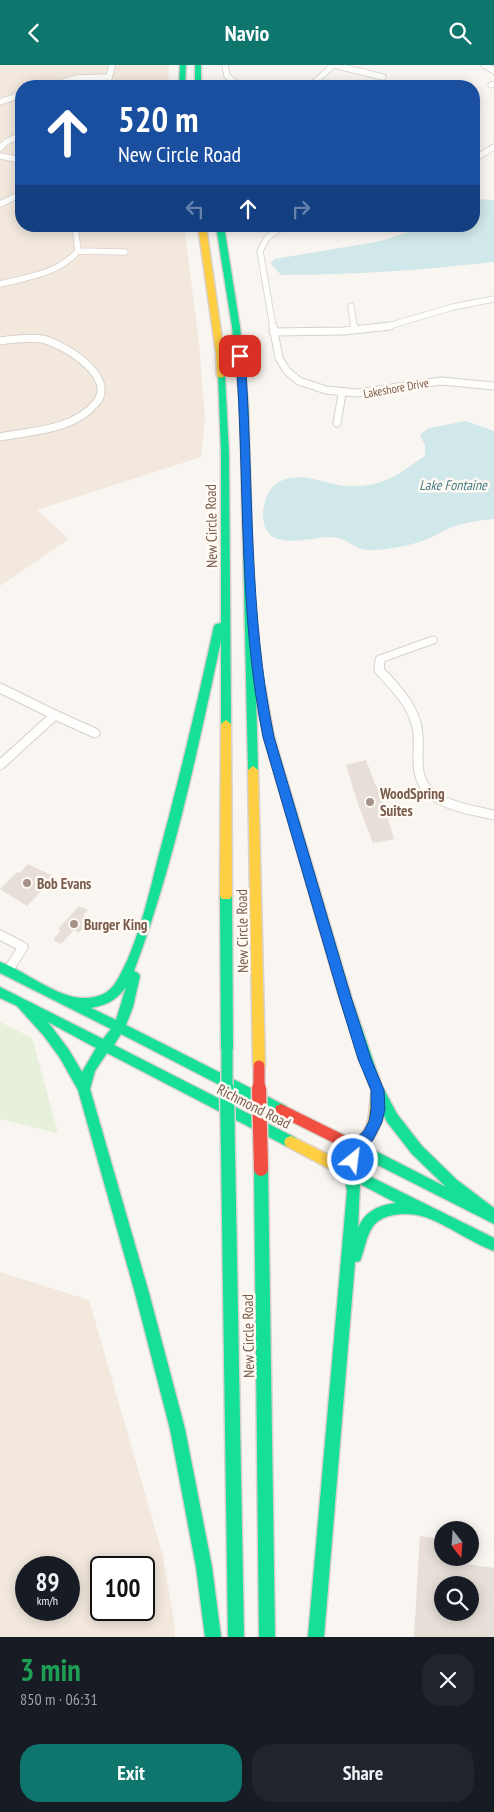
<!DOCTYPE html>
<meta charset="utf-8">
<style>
body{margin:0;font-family:"PT Sans Narrow",sans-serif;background:#20242c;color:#f1f3f6;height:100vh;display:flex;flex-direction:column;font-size:19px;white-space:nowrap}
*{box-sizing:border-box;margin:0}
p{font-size:16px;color:#9ea1a6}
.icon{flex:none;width:28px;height:28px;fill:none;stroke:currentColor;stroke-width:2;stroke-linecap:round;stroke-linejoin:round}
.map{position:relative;height:1572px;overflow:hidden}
.panel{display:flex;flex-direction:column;background:#171b24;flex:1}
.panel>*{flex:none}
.banner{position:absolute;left:15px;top:15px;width:465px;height:152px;border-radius:20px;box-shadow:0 2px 12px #0003;background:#1a4fa0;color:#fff;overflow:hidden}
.needle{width:32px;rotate:163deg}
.fabs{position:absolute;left:434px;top:1456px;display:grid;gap:10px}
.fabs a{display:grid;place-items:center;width:45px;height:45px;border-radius:50%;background:#171b24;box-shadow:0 2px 12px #0003;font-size:25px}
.speed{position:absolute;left:15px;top:1491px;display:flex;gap:10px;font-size:25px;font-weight:700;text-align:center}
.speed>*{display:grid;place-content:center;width:65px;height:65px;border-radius:50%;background:#171b24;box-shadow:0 2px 12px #0003;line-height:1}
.speed small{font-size:12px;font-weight:400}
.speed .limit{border:2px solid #111;border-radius:8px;background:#fff;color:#111}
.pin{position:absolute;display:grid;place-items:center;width:42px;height:42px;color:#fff;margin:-21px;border-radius:10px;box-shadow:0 2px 8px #0006}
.me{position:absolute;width:55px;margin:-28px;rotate:29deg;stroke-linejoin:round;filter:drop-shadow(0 0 4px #0008)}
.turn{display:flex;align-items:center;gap:18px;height:105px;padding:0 20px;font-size:22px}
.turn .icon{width:65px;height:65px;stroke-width:2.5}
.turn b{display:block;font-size:35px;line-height:42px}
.lanes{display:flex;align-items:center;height:48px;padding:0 20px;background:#0003;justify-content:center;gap:25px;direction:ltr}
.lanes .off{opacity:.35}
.round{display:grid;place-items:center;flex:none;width:52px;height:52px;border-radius:20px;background:#20242c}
.summary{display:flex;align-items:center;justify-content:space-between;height:85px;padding:0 20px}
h1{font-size:30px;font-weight:800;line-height:38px;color:#1e9e55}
.action{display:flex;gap:10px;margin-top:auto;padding:10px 20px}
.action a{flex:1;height:58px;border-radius:20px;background:#0f766e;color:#fff;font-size:20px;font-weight:800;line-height:58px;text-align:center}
.action a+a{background:#20242c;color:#f1f3f6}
header{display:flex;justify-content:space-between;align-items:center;height:65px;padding:0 20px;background:#0f766e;color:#fff;font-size:22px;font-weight:800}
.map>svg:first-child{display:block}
.residential{fill:#f2e8de;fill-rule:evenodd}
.green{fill:#e7f0db}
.water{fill:#d0e8ea}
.building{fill:#e6ded7;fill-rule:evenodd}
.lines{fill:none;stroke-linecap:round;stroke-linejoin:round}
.street-far2-casing{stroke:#d7d1cb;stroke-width:7}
.street-far1-casing{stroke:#d7d1cb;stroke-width:9}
.street-casing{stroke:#d7d1cb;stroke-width:11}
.fast-casing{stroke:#dad1cc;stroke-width:3}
.slow-casing{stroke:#dad1cc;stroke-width:3}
.jam-casing{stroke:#dad1cc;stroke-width:3}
.street-far2{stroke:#fefefd;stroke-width:5.5}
.street-far1{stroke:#fefefd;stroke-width:7}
.street{stroke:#fefefd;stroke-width:9}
.fast{fill:#16e098;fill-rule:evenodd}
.slow{fill:#ffcf43;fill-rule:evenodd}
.jam{fill:#f24e42;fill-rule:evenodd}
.fast-bridge-far1-casing{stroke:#dad1cc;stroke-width:14;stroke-linecap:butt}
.fast-bridge-casing{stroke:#dad1cc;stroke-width:17;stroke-linecap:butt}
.jam-bridge-far1-casing{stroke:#dad1cc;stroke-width:14;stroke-linecap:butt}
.jam-bridge-casing{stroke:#dad1cc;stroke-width:17;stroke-linecap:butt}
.fast-bridge-far1{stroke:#16e098;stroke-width:11}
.fast-bridge{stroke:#16e098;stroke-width:14}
.jam-bridge-far1{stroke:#f24e42;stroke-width:11}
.jam-bridge{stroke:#f24e42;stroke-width:14}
.route{fill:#1a73e8;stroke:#114b97}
.poi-dot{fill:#a69286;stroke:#fffaf3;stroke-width:2}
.labels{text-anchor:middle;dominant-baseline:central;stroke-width:5;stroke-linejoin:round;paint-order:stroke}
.far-street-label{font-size:12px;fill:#7a5c4d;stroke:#fffaf3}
.far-water-label{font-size:14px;font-style:italic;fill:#437c86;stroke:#fffaf3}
.street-label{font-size:15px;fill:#7a5c4d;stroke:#fffaf3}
.poi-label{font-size:15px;font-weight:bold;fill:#7a5c4d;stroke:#fffaf3;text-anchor:start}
</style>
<header><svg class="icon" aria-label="back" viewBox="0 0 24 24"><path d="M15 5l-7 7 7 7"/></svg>Navio<svg class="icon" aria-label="search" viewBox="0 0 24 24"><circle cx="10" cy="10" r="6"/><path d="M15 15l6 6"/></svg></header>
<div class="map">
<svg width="494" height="1572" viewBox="0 0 494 1572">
<rect width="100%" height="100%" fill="#f9f5f0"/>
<path class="residential" d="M0 0H169L168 21H21V161H184L199 277 205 355 201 392 37 445 69 474 0 521Z
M0 1207 89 1235 163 1491 175 1562V1572H0ZM26 1502H69V1545H26ZM101 1502H144V1545H101Z"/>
<path class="green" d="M0 957 32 973 58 1068 0 1054Z"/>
<path class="water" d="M474 134 494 135V197C423 205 352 210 281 210L270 198 275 194 381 176 427 161H474Z
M466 356 494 366V454C480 455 462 458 450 463 440 467 432 473 422 476 409 481 380 486 366 485 357 485 345 472 331 472 307 472 262 490 263 448 263 441 266 433 269 427 284 402 317 415 338 420 345 422 354 421 361 421 391 418 402 406 425 391V380L420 370 429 363Z"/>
<path class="building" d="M366 695 375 719 380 726 394 774 373 778 357 736 346 700Z
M28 799 55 812 27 841 0 824 17 807 20 808Z
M79 841 88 845 83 850 90 854 79 868 74 865 61 879 53 875 61 865 58 864Z
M420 1471 442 1474V1492H466V1499L494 1503V1572H414ZM442 1520H470V1548H442Z"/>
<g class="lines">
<g class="street-far2-casing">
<path id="street-far2" d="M225 0 227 11 240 21
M334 0 383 12
M484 0 494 6
M491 20 494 19
M49 21 78 13 109 12
M107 21 112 0
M311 21 333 0
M0 37 21 30
M0 83 6 77 21 70
M0 91 21 95
M474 94 494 82
M0 139 21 129
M78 186 125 187
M0 219C28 212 58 209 78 186L75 161
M351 241 354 262
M273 262 260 186 267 173 283 161
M385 262 453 242 494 234"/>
</g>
<g class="street-far1-casing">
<path id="street-far1" d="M273 261 279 293 287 306 299 316 326 325 357 328 441 316 494 321
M354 261 355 265
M273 267 344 266 390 261
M0 276C14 274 28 272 42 274 64 279 118 312 96 338 74 365 32 366 0 372
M337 358 342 329
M380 596V594L433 575"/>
</g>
<g class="street-casing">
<path id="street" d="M380 595 379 605C394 621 410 637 416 658 421 674 416 691 419 707 425 740 468 744 494 750
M0 623 55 650
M0 700 55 650 95 668
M0 870 23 882 8 906"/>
</g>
<g class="fast-casing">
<path id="fast" d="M180 0H186L185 21H179Z
M195 0H201V21H195Z
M216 161H224L240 262 248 338 256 620 260 619 265 622 274 672 351 931 381 1019 397 1049 422 1081 457 1115 494 1143V1159L350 1086 348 1082 350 1078 355 1076 360 1078 446 1122 412 1089 387 1057 369 1019 339 931 264 672 256 630 258 705 253 709 248 705 240 338 232 262Z
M218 309 225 311 229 388 231 659 226 663 221 659V576C197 687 174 800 134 906L138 908 140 911 133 942 126 960 286 1041 287 1045 286 1049 281 1051 276 1049 121 969 114 980 296 1073 298 1077 296 1081 291 1083 286 1081 107 988 95 1006 90 1024 149 1228 185 1364 212 1502 221 1572H205L196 1502 170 1364 135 1228 78 1025 60 993 44 971 17 941 0 933V922L103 974 111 964 0 908V897C29 907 66 942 98 931 110 928 116 918 121 908 137 879 149 830 157 797 178 719 197 640 214 561L216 559 221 558V388ZM126 922 116 955 91 943C107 940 117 935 126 922ZM48 957 96 983 82 1007 69 985Z
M226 827 230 828 232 831 233 984 231 988 227 989 223 988 221 984 220 831 222 828Z
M228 1080 233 1082 235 1086 244 1572H228L221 1086 223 1082Z
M261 1098 266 1100 268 1104 275 1572H259L254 1104 256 1100Z
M351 1102 494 1173V1186C471 1178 447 1159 425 1152 410 1147 385 1147 374 1160 366 1170 365 1184 360 1196L355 1197 324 1572H308L347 1126 344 1108 346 1104ZM360 1119 396 1138C379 1140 365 1146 358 1163Z"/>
</g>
<g class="slow-casing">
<path id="slow" d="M198 161H206L224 288 225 311 221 313 217 311 216 288Z
M226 655 231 659 232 831 230 834H222L220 831 221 659Z
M253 701 258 705 265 1001 263 1005 259 1006 255 1005 253 1001 248 705Z
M378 1023 383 1024C389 1038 381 1064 372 1075 369 1079 364 1082 360 1086L359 1112 357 1116 352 1118 347 1116 345 1112 286 1081 284 1077 286 1073 291 1071 345 1098C346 1074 361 1076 367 1059 371 1048 369 1034 373 1024Z"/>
</g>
<g class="jam-casing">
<path id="jam" d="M281 1039 360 1078 362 1082 360 1086 355 1088 350 1086 276 1049 275 1045 276 1041Z"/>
</g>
<use href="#street-far2" class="street-far2"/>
<use href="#street-far1" class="street-far1"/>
<use href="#street" class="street"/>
<use href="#fast" class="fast"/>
<use href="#slow" class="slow"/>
<use href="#jam" class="jam"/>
<g class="fast-bridge-far1-casing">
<path id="fast-bridge-far1" d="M227 984V1025"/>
</g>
<g class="fast-bridge-casing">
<path id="fast-bridge" d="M227 1023 228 1086"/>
</g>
<g class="jam-bridge-far1-casing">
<path id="jam-bridge-far1" d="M259 1001V1025"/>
</g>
<g class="jam-bridge-casing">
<path id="jam-bridge" d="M259 1023 261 1104"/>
</g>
<use href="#fast-bridge-far1" class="fast-bridge-far1"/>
<use href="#fast-bridge" class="fast-bridge"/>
<use href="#jam-bridge-far1" class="jam-bridge-far1"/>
<use href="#jam-bridge" class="jam-bridge"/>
</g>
<path class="route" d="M240 288 245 291C254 418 248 547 274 672L351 932 371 994 384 1025 385 1044 382 1057 373 1075 361 1085 358 1099 353 1101 349 1099 347 1095 351 1078 364 1066 369 1056 371 1044V1025L358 994 339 932 263 672C238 547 245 418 236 291Z"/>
<g class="poi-dot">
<circle cx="370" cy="737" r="5"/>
<circle cx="27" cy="818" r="5"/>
<circle cx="74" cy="859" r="5"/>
</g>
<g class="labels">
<g class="far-street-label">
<text transform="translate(396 323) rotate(-10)">Lakeshore Drive</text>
</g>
<g class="far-water-label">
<text x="453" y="420">Lake Fontaine</text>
</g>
<g class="street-label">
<text transform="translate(211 461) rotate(-91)">New Circle Road</text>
<text transform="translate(242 866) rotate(-91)">New Circle Road</text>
<text transform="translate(254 1041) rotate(27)">Richmond Road</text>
<text transform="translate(248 1271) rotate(-91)">New Circle Road</text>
</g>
<g class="poi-label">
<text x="380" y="728">WoodSpring<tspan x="380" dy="17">Suites</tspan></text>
<text x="37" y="818">Bob Evans</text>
<text x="84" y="859">Burger King</text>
</g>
</g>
</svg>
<div class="fabs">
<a><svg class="needle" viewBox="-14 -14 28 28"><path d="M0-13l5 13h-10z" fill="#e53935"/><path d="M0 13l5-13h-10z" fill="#9ea1a6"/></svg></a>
<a><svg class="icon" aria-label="search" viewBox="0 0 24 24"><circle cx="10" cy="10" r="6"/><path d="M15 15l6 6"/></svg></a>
</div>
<div class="speed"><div>89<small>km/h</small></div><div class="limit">100</div></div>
<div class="pin" style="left:240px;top:291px;background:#d93025"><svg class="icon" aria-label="arrive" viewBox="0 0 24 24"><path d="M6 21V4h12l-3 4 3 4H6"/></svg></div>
<svg class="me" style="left:353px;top:1095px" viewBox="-20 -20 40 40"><circle r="17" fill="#1a73e8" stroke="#fff" stroke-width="3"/><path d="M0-11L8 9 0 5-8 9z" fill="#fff"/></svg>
<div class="banner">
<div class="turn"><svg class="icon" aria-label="ahead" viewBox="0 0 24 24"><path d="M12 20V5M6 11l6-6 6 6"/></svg><div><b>520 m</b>New Circle Road</div></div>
<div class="lanes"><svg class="icon off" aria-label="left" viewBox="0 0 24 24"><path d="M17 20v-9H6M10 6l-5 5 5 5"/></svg><svg class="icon" aria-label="ahead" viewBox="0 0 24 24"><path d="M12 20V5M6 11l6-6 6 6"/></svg><svg class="icon off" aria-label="right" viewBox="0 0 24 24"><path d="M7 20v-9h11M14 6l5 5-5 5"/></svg></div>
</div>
</div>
<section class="panel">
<div class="summary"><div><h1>3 min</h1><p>850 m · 06:31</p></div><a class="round"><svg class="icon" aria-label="close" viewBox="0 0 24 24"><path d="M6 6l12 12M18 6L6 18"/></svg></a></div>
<div class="action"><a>Exit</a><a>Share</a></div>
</section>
